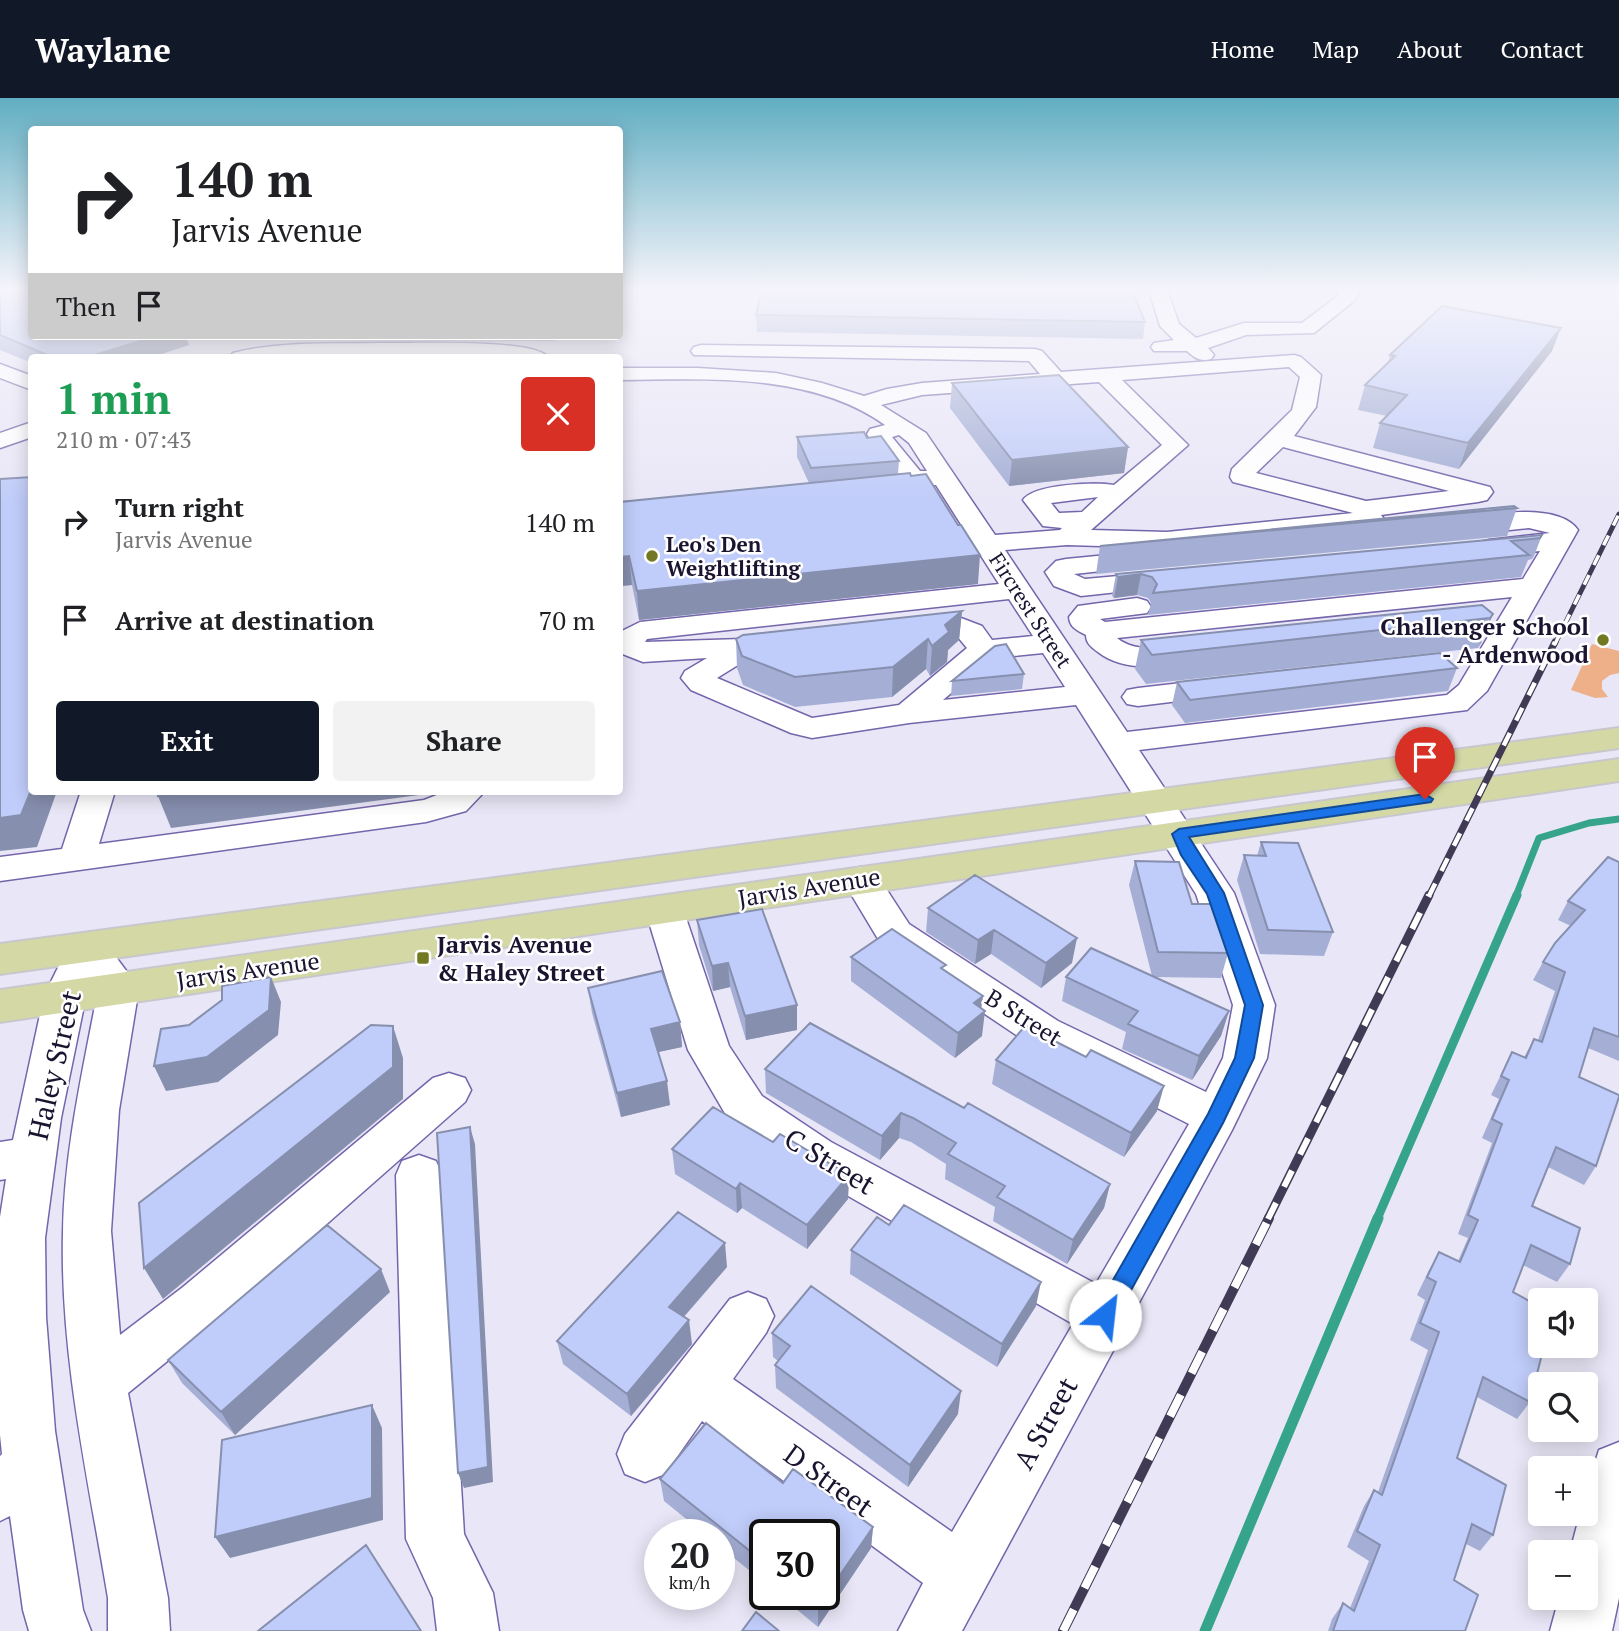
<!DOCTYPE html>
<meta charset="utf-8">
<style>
body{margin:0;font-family:"PT Serif",serif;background:#f2f2f2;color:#202124;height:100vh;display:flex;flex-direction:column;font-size:26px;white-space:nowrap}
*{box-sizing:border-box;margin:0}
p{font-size:23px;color:#757577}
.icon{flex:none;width:38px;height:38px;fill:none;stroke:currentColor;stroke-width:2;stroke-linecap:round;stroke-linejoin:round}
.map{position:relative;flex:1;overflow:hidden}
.drawer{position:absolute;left:28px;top:256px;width:595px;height:441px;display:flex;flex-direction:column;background:#fff;border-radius:7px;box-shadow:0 4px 18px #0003}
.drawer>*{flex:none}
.top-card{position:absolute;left:28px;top:28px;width:595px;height:214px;border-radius:7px;box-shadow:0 4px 18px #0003;background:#fff;color:#202124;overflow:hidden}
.controls{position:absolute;left:1528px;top:1190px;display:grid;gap:14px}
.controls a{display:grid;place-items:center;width:70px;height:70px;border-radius:7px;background:#fff;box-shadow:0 4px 18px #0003;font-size:35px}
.speed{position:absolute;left:644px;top:1421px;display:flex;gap:14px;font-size:35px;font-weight:700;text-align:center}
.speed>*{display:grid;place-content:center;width:91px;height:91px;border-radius:50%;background:#fff;box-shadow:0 4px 18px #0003;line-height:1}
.speed small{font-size:18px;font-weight:400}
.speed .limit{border:4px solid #111;border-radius:10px;background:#fff;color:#111}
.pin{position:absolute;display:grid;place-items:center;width:60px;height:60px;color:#fff;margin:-72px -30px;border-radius:50% 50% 50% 0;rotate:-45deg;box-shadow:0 0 7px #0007}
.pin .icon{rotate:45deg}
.me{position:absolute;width:77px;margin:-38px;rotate:29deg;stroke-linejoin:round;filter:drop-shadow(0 0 5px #0008)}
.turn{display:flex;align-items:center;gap:24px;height:147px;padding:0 28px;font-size:32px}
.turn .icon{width:91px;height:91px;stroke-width:2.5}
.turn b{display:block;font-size:49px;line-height:60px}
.then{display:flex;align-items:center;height:66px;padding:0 28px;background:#0003;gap:14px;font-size:26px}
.round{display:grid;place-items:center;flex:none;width:74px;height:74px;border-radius:7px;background:#f2f2f2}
.head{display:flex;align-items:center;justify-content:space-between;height:119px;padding:0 28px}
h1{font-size:42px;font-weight:600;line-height:52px;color:#1e9e55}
.button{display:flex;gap:14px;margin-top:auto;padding:14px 28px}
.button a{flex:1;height:80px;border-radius:7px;background:#111827;color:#fff;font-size:28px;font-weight:600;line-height:80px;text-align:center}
.button a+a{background:#f2f2f2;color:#202124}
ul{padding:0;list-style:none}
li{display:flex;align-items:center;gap:21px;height:98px;padding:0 28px}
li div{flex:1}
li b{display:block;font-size:26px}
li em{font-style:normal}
header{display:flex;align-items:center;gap:42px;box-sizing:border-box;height:98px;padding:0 35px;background:#111827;color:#fff}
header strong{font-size:33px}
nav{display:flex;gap:38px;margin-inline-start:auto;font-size:24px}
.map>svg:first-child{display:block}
.green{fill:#eeb088}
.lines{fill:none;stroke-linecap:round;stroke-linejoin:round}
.stream-far2{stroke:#36a48a;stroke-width:7}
.stream-far1{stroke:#36a48a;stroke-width:9}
.stream{stroke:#36a48a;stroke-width:11}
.minor-casing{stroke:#7565ab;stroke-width:3}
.major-casing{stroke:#c8c7cd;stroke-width:4}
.minor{fill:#fff;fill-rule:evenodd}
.major{fill:#d3d8a5;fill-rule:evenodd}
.rail-far3-casing{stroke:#403a54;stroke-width:5}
.rail-far2-casing{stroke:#403a54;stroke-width:7}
.rail-far1-casing{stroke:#403a54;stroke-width:9}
.rail-casing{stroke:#403a54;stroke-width:10}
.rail-far3{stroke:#fff;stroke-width:3.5;stroke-dasharray:11;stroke-linecap:butt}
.rail-far2{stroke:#fff;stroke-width:4.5;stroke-dasharray:14;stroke-linecap:butt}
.rail-far1{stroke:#fff;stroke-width:6;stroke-dasharray:18;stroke-linecap:butt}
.rail{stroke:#fff;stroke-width:8;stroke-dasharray:24;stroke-linecap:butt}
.wall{fill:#a5afd6}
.shaded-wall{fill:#868fae}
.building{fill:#c0ccf9;stroke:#868fae;stroke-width:2}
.route{fill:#1a73e8;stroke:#114b97;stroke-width:2}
.poi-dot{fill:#737922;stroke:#fff;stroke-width:2.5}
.labels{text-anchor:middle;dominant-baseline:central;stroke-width:5;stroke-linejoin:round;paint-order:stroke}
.far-poi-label{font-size:21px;font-weight:bold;fill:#1b1430;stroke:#fff;text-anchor:start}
.far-street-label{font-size:21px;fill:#1b1430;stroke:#fff}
.poi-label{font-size:24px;font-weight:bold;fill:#1b1430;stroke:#fff;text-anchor:end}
.street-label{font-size:24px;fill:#1b1430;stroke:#fff}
.near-street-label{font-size:28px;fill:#1b1430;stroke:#fff}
</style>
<header>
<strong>Waylane</strong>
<nav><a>Home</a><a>Map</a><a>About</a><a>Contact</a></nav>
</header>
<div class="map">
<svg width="1619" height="1533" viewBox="0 0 1619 1533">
<rect width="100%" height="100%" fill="#e9e7f7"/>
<path class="green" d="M1592 546 1619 553V575L1610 577 1602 583V591L1608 599 1595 600 1571 592Z"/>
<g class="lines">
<path class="stream-far2" d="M1516 798 1539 740 1589 725 1619 721"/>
<path class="stream-far1" d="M1377 1121 1517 797"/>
<path class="stream" d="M1205 1533 1378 1120"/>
<g class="minor-casing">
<path id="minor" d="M1149 192H1167L1179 226 1196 240 1244 225H1302L1339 197 1332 192H1357L1359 195 1355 202 1314 235 1246 237 1208 250 1214 257 1211 261C1200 264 1195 260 1187 253H1154L1151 249 1154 245 1174 242 1160 228Z
M380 245C408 246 534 240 548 259H230L233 255C279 243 332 246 380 245Z
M701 247 1035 251 1042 253 1061 274 1294 257 1301 259 1321 277 1316 309 1294 338 1490 389 1493 394 1487 402 1478 404 1381 417 1384 421 1380 426 1371 429 1167 450 1067 447 1005 452 1127 634 1447 597 1459 587 1512 499 1117 540C1142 560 1169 542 1197 549L1201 555 1197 561C1165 569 1125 575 1098 554 1091 549 1086 545 1086 537 1077 532 1070 530 1069 519L1078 508 1137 500 1147 503 1151 509 1147 515 1100 521 1105 524 1523 481 1540 453 1489 458 1480 456 1476 450 1480 444 1489 442 1550 435 1529 430 1463 437 1454 434 1450 429 1454 424C1483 416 1558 403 1578 432L1487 593 1467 612 1139 652 1234 795 1275 907 1267 960 1232 1032 962 1533H898L923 1485 702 1323 665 1376 645 1384 625 1376 617 1356 625 1336 730 1201 748 1194 766 1201 774 1218 766 1235 733 1281 952 1434 1073 1226 799 1070 730 1024 688 952 645 811 650 802 664 798 678 802 683 811 729 948 762 998 831 1044 1096 1186 1189 1026 1028 945 881 846 842 781 848 772 861 769 874 772 909 826 1058 923 1206 994 1223 960 1233 907 1196 796 1076 607 909 625 812 640 791 635 691 592 681 580 685 573 707 560 643 564 620 555V534L640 524 999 486 936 387 905 386 870 341 867 336 870 331 885 327C811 274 705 281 620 282V270H698L776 275 822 285 864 298 887 291 922 285 1040 276 1029 263 694 257 691 253 694 249ZM1289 269 1300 279 1292 312 1232 371 1230 379 1233 384 1353 415 1167 434 1091 432 1188 347 1122 282ZM1099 284 1162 347 1114 387C1094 384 1034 386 1023 402L1043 428 1062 430 1060 432 995 437 926 335 881 307 922 297ZM899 337 909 345 927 373H920L892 339ZM1283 349 1449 393 1366 403 1256 375ZM1098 399 1082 414 1059 415 1051 405ZM1009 501 1033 538 992 542 982 528 961 520 900 527 895 533 900 539 910 542 957 538 967 550 899 607 812 620 717 580 754 557 796 551 801 545 796 539 786 536 742 541 645 544 647 541ZM1043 555 1065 589 943 602 992 560Z
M0 266 32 278V292L0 280Z
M32 324V339L0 350V335Z
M1148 453 1157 455 1161 461 1157 467 1074 476 1085 481 1163 474 1173 476 1177 482 1173 488 1081 498 1054 488 1045 474 1056 463 1066 461Z
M1225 580 1236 582 1240 589 1236 596 1138 608 1127 606 1122 599 1127 592 1138 590Z
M81 693H115L99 746 424 702 447 693H485L466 713 426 724 0 783V759L62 751Z
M87 835 101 839 139 890 119 1012 111 1133 120 1237 183 1189 433 980 449 975 465 980 471 992 465 1004 219 1221 128 1295 168 1500 170 1533H108V1500C88 1380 60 1257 63 1135 64 1053 83 972 98 892L92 884 86 898 61 1020 45 1140 46 1219 55 1333 83 1512 91 1533H29L23 1512 10 1418 0 1423V1358L2 1356 0 1337V1119L6 1081 0 1082V1044L13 1042 44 898 73 839Z
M419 1057 436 1063 442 1077 464 1436 493 1495 499 1533H437L433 1500 406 1441 396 1077 402 1063Z
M1619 1344V1500L1612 1533H1550L1559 1500H1586V1454H1570L1580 1416H1586V1393L1599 1352Z"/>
</g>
<g class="major-casing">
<path id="major" d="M1619 630V650L0 876V846Z
M1619 661V683L0 924V892Z"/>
</g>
<use href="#minor" class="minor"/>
<use href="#major" class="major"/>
<g class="rail-far3-casing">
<path id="rail-far3" d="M1555 546 1619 416"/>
</g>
<g class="rail-far2-casing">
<path id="rail-far2" d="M1429 798 1555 544"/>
</g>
<g class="rail-far1-casing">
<path id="rail-far1" d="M1268 1121 1429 797"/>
</g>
<g class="rail-casing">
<path id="rail" d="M1063 1533 1269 1120"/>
</g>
<use href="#rail-far3" class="rail-far3"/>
<use href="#rail-far2" class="rail-far2"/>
<use href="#rail-far1" class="rail-far1"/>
<use href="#rail" class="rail"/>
</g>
<path class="wall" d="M0 192 189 247 152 259H32V265L0 252Z
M756 217 1145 224 1143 241 757 234Z
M246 238H557L555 243 247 242Z
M1552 253 1459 371 1373 350 1380 325 1387 318 1358 312 1365 287 1388 265 1390 257Z
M952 285 1128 349 1124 375 1009 388 950 310Z
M797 339 867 340 899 363 898 376 978 486 639 522 632 487 620 488V404L809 385 797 359Z
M1517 410 1507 438 1096 476 1100 448Z
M1542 437 1534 458 1532 461 1528 462 1521 479 1148 517 1151 505 1148 500 1137 497 1114 500 1112 498 1116 476Z
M962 513 959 542 948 552 947 564 930 578 926 571 892 599 795 609 743 587 737 570 736 541 743 537Z
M1493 516 1478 550 1146 586 1135 571 1141 542Z
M1457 570 1448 593 1185 625 1172 607 1177 584Z
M1024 576 1022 591 951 598 952 583Z
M1261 744 1333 834 1324 858 1260 856 1237 782 1244 757 1257 758Z
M1135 763 1192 806 1228 855 1221 880 1153 879 1229 913 1221 938 1192 982 1122 951 1126 934 1062 903 1066 879 1152 878 1129 787Z
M1619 764V963L1588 950 1579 979 1596 1068 1584 1087 1548 1069 1532 1108 1570 1166 1557 1184 1523 1167 1513 1194 1541 1260 1530 1304 1517 1321 1477 1299 1457 1360 1493 1437 1480 1453 1466 1446 1454 1482 1465 1533H1328L1332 1521 1343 1505 1350 1510 1369 1463 1347 1449 1364 1408 1374 1392 1378 1394 1428 1252 1410 1242 1425 1202 1417 1197 1429 1172 1439 1154 1458 1163 1468 1140 1458 1136 1492 1045 1482 1040 1499 1001 1491 997 1512 954 1524 959 1534 941 1538 942 1555 893 1533 882 1543 864 1571 828 1558 822 1568 803Z
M975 777 1072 865 1041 890 991 856 975 866 926 834 928 810Z
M697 822 797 932 746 942 730 889 713 893 699 847Z
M851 859 945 872 983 898 981 911 982 938 955 960 851 883Z
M588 890 680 924 682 949 658 954 670 1007 621 1019 592 915Z
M996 962 1157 1013 1124 1059 992 986Z
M765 971 964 1010 1110 1086 1104 1110 1067 1166 993 1123 995 1109 945 1081 946 1066 911 1044 899 1040 880 1062 766 995Z
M773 1044 849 1077 848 1101 807 1151 742 1110 737 1115 675 1076 672 1051Z
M889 1127 1036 1208 997 1269 850 1176 851 1152Z
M727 1169 684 1219 692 1246 631 1318 563 1266 557 1243Z
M390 1194 235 1337 182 1285 168 1262Z
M772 1235 958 1316 908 1389 776 1290 775 1267 778 1263 773 1259Z
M660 1381 783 1385 873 1429 871 1450 818 1529 778 1496H824L765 1437V1485L719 1448V1437H706L664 1403Z"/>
<path class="shaded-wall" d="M1561 230 1552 253 1459 371 1468 345Z
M157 238H186L189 247 152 259H88Z
M1128 349 1124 375 1009 388 1012 362Z
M980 457 978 486 639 522 637 493Z
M629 458 632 487 620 488V459Z
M1141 476 1137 497 1114 500 1118 479Z
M962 513 959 542 948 552 947 564 930 578 932 548 945 527Z
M1493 516 1481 545 1478 550 1490 520Z
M928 541 926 571 892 599 893 569Z
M32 690V693H57L37 749 0 753V720Z
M199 693H440L434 695 171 730 158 698Z
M994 832 991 856 975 866 978 842Z
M1077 840 1072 865 1041 890 1046 865Z
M728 865 730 889 713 893 712 868Z
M271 879 281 904 278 937 218 984 166 993 154 968Z
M983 898 980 917 985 913 982 938 955 960 958 935 974 905Z
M797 907V932L746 942 745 918Z
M1229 913 1221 938 1192 982 1199 958Z
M680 924 682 949 654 955 651 931Z
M393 928 403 960V1001L163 1201 144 1170Z
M667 983 670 1007 621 1019 617 995Z
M1164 988 1157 1013 1124 1059 1131 1035Z
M901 1015 899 1040 880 1062 882 1038Z
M470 1029 475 1046 493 1384 464 1390 458 1375Z
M849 1077 848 1101 807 1151V1127Z
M740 1085 742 1110 737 1115 736 1091Z
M1110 1086 1104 1110 1067 1166 1073 1142Z
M725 1145 727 1169 672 1232 669 1209Z
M381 1171 390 1194 235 1337 221 1314Z
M1041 1184 1036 1208 997 1269 1002 1246Z
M689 1222 692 1246 631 1318 627 1296Z
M961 1293 958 1316 908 1389 910 1367Z
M372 1307 382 1330 383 1422 230 1460 215 1439Z
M873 1429 871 1450 818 1529V1509Z"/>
<path class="building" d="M0 192H32V238H157L88 259H52L0 237Z
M762 192H1132L1145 224 756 217Z
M1442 208 1561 230 1468 345 1380 325 1407 297 1365 287 1395 258 1390 257Z
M1059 277 1128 349 1012 362 952 285Z
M864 334 867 340 881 338 899 363 811 370 797 339Z
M910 375 911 378 926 376 958 427H961L980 457 637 493 629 458 620 459V404Z
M32 379V690L21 717 0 720V381Z
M1514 408 1517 410 1100 448Z
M1542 437 1540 440 1511 443 1529 457 1153 495 1157 486 1152 479 1141 476 1118 479 1116 476Z
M1482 507 1493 516 1490 520 1152 557 1141 542Z
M962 513 945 527 949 534 932 548 928 541 893 569 795 579 742 558 736 541 743 537Z
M1006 546 1024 576 952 583 995 548Z
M1440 555 1457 570 1190 602 1177 584Z
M159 693H199L158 698Z
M1261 744 1298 745 1333 834 1268 832 1244 757 1266 758Z
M1608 759 1619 764V939L1594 930 1579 979 1619 997V999L1596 1068 1556 1049 1532 1108 1580 1130 1570 1166 1531 1147 1513 1194 1540 1209V1248H1546L1541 1260 1530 1304 1483 1279 1457 1360 1506 1387 1493 1437 1472 1426 1454 1482 1478 1497 1465 1533H1333L1343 1505 1354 1513 1380 1447 1357 1433 1374 1392 1382 1397 1439 1234 1420 1225 1436 1184 1427 1179 1439 1154 1460 1164 1478 1122 1468 1117 1502 1026 1492 1021 1509 982 1501 978 1512 954 1526 960 1534 941 1542 944 1565 874 1543 864 1555 845 1585 812 1568 803Z
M1135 763 1179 764 1192 806H1211L1228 855 1158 854Z
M975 777 1077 840 1046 865 994 832 978 842 928 810Z
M762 811 797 907 745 918 728 865 712 868 697 822Z
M892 831 946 867 941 870 983 898 974 905 985 913 958 935 851 859Z
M1091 850 1229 913 1199 958 1128 926 1138 913 1066 879Z
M662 873 680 924 651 931 667 983 617 995 588 890Z
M271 879 269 912 207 959 154 968 161 931 189 927 222 902V888Z
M810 925 964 1010 968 1005 1110 1086 1073 1142 997 1099 1005 1088 948 1056 956 1045 913 1020 901 1015 882 1038 765 971Z
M371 927 393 928V969L144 1170 139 1105Z
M1025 928 1086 959 1091 952 1164 988 1131 1035 996 962Z
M713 1009 773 1044 780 1036 849 1077 807 1127 740 1085 736 1091 672 1051Z
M470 1029 488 1369 458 1375 437 1035Z
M904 1107 1041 1184 1002 1246 851 1152 877 1119 889 1127Z
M678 1114 725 1145 669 1209 689 1222 627 1296 557 1243Z
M327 1127 381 1171 221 1314 168 1262Z
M811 1188 961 1293 910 1367 775 1267 790 1248 772 1235Z
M372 1307V1400L215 1439 222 1342Z
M706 1325 783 1385 793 1371 873 1429 818 1509 803 1496H824V1437H765V1465L660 1381Z
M366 1447 421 1533H258Z
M756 1514 779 1533H742Z"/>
<linearGradient id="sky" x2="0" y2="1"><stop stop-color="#61aec2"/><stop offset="0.47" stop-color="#f5f4fb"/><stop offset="1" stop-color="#f5f4fb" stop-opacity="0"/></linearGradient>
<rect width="1619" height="406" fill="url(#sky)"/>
<path class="route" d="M1425 696 1433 701 1431 704 1189 739 1224 795 1263 907 1254 960 1223 1025 1113 1225 1105 1228 1097 1225 1094 1217 1097 1210 1208 1016 1235 960 1245 907 1207 796 1181 757 1172 736 1179 731Z"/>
<g class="poi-dot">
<circle cx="652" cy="458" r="7"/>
<circle cx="1603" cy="542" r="7"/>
<rect x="416" y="853" width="14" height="14" rx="3.5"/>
</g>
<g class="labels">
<g class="far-poi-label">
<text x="666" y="446">Leo's Den<tspan x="666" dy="24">Weightlifting</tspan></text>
</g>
<g class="far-street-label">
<text transform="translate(1031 512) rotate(57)">Fircrest Street</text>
</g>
<g class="poi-label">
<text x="1589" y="528">Challenger School<tspan x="1589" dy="28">- Ardenwood</tspan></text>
<text x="437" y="846" text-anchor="start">Jarvis Avenue<tspan x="437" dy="28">&amp; Haley Street</tspan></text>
</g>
<g class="street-label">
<text transform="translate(809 789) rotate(-9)">Jarvis Avenue</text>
<text transform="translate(248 872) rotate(-8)">Jarvis Avenue</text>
<text transform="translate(1024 919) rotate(32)">B Street</text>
</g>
<g class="near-street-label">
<text transform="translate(54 967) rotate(-77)">Haley Street</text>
<text transform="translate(830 1063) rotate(31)">C Street</text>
<text transform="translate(1045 1325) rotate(-61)">A Street</text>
<text transform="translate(829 1382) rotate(36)">D Street</text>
</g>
</g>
</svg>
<div class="controls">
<a><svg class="icon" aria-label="sound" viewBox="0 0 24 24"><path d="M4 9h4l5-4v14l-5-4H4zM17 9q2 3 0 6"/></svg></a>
<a><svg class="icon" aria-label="search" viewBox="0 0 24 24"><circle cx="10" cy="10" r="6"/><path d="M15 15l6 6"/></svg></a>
<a>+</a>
<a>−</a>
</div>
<div class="speed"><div>20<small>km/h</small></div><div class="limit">30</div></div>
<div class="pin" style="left:1425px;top:701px;background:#d93025"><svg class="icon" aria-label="arrive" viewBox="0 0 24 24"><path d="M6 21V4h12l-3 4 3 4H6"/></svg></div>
<svg class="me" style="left:1105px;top:1217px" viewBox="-20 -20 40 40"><circle r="19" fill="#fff"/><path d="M0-13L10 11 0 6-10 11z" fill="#1a73e8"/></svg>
<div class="top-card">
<div class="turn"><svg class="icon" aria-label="right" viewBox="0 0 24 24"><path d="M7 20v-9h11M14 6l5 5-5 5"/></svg><div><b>140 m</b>Jarvis Avenue</div></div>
<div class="then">Then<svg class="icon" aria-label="arrive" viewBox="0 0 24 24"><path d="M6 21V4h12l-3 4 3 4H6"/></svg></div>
</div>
<section class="drawer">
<div class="head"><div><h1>1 min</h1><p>210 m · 07:43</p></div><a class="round" style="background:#d93025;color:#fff"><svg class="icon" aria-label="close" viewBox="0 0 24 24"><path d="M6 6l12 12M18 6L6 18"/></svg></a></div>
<ul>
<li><svg class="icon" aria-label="right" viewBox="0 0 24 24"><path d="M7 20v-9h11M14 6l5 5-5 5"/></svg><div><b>Turn right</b><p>Jarvis Avenue</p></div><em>140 m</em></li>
<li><svg class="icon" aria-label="arrive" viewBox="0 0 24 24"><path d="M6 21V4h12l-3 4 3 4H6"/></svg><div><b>Arrive at destination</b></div><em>70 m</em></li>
</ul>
<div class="button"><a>Exit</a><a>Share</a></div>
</section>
</div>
